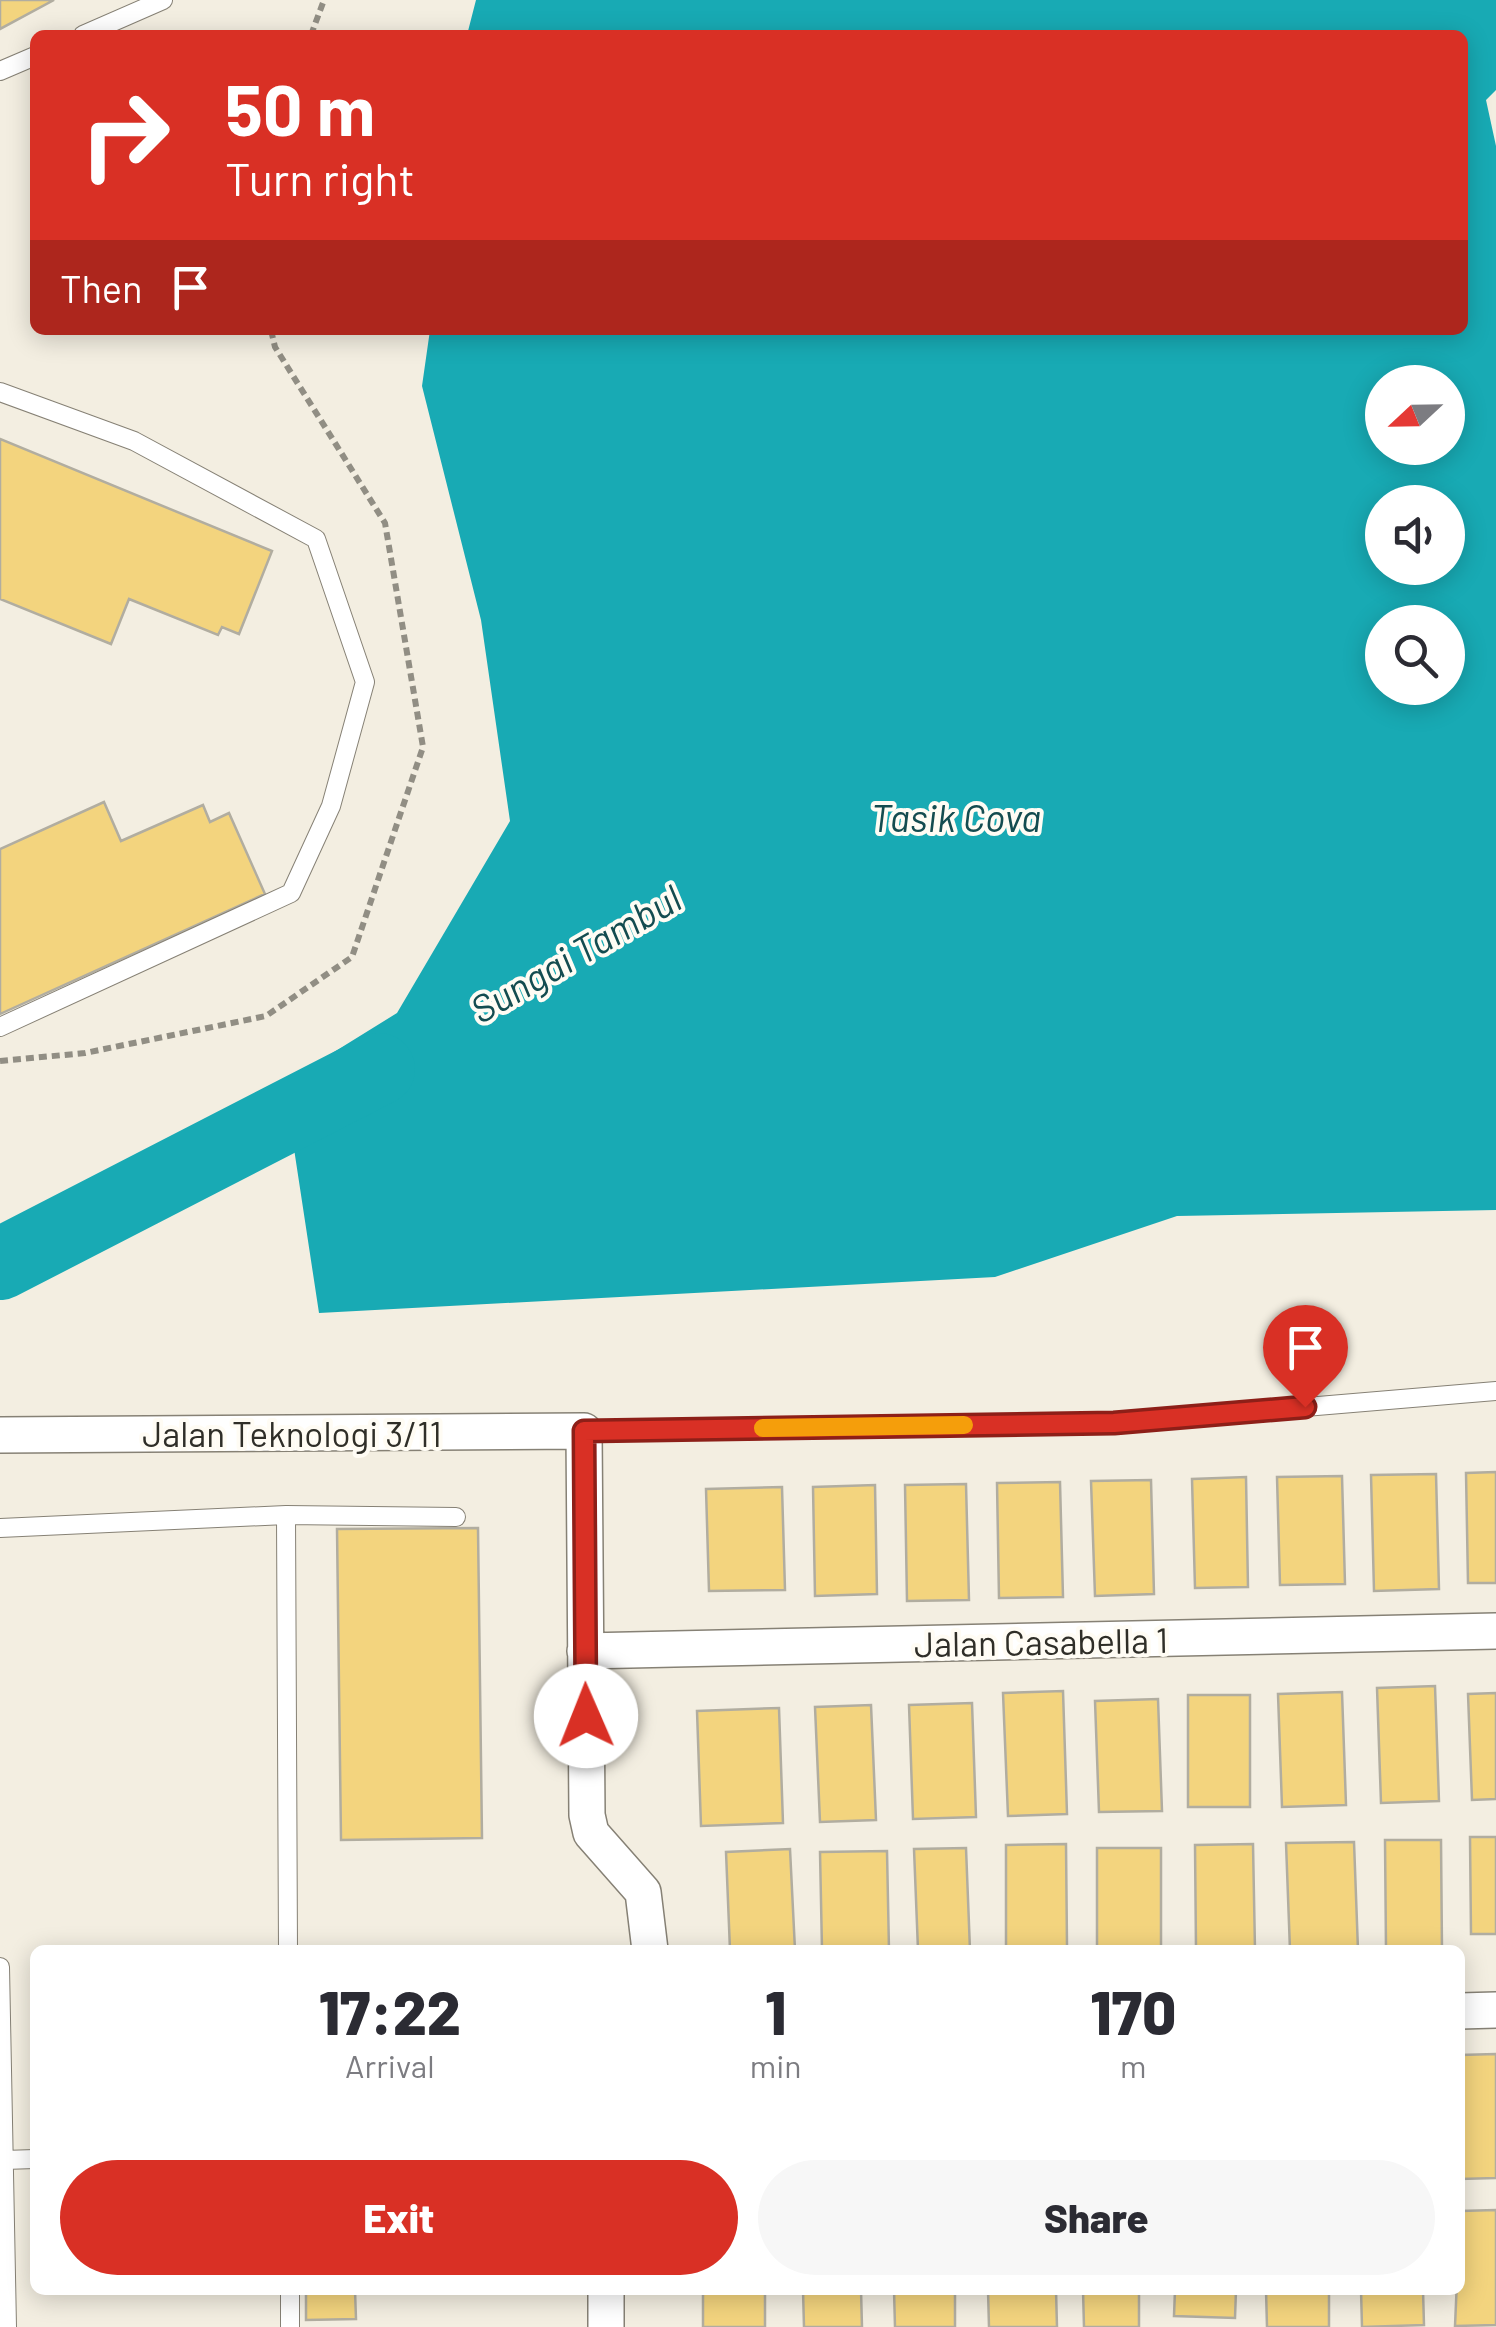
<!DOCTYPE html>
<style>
body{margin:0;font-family:Barlow,sans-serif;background:#f7f7f7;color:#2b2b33;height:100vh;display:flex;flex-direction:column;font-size:38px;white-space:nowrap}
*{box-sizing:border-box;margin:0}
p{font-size:32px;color:#7c7c81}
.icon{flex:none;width:55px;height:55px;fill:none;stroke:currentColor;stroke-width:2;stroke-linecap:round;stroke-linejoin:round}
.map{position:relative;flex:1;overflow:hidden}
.side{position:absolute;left:30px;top:1945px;width:1435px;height:350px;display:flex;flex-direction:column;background:#fff;border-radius:15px;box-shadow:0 5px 25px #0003}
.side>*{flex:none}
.hud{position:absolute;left:30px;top:30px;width:1438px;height:305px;border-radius:15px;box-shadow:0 5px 25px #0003;background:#d93025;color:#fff;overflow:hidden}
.needle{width:65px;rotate:248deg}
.tools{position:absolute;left:1365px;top:365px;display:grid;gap:20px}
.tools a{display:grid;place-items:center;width:100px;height:100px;border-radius:50%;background:#fff;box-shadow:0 5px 25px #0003;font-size:50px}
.pin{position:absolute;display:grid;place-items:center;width:85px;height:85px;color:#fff;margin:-102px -42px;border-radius:50% 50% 50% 0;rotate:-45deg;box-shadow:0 0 10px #0007}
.pin .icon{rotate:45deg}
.me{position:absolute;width:110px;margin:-55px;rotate:359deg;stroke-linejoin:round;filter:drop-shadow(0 0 8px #0008)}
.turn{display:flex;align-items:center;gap:35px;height:210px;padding:0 30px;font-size:45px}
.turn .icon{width:130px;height:130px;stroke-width:2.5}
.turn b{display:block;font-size:70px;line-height:85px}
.then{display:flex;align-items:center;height:95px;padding:0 30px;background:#0003;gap:20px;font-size:38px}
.eta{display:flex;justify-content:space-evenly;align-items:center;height:170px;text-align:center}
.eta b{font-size:60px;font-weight:800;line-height:70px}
.primary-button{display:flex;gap:20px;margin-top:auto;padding:20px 30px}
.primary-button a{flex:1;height:115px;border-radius:60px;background:#d93025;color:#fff;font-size:40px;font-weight:800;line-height:115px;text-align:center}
.primary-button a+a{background:#f7f7f7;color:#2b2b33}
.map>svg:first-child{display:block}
.water{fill:#18aab4;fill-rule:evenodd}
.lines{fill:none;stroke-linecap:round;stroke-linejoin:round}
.river{stroke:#18aab4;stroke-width:72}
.building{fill:#f3d47e;stroke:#b1ada0;stroke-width:2.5}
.lane-casing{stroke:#868175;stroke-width:20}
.street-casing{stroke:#868175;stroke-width:38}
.path{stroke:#918e84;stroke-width:6;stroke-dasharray:8 5;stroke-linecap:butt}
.lane{stroke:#fff;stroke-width:18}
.street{stroke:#fff;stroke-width:35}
.route-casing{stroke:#8d1f18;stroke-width:25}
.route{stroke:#d93025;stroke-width:18}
.slow{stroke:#f59e0b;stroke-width:18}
.labels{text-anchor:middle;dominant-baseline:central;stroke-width:8;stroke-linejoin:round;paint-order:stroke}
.street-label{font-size:35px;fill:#2f2e28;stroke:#fffcf4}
.water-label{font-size:38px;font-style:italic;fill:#144c50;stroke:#fffcf4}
</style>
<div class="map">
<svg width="1496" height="2327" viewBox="0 0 1496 2327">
<rect width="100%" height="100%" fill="#f3eee1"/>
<path class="water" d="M476 0H1496V90L1486 100 1496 146V1210L1177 1216 995 1277 319 1313 284 1083 397 1013 510 821 481 620 422 386 430 330H1462V35H467ZM1382 382H1448V448H1382ZM1382 502H1448V568H1382ZM1382 622H1448V688H1382Z"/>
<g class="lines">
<path class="river" d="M0 1264 379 1069"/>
</g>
<path class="building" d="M0 0H54L0 29Z
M0 439 272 551 239 634 222 627 218 635 129 599 111 644 0 599Z
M104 802 121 841 203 805 210 822 229 813 265 894 0 1014V849Z
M1496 1472V1583H1468L1466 1473Z
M1436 1474 1439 1589 1374 1591 1371 1475Z
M1342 1476 1345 1584 1280 1585 1277 1477Z
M1246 1477 1248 1587 1195 1588 1192 1479Z
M1151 1480 1154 1594 1095 1596 1091 1481Z
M1060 1482 1063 1597 999 1598 997 1483Z
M966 1484 969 1600 907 1601 905 1485Z
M875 1485 877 1594 815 1596 813 1487Z
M782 1487 785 1590 709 1591 706 1489Z
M478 1528 482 1838 341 1840 337 1529Z
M1435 1686 1439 1801 1381 1803 1377 1688Z
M1063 1691 1067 1814 1008 1816 1003 1693Z
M1342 1692 1346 1805 1282 1807 1278 1694Z
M1496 1693V1799L1472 1800 1468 1694Z
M1188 1695H1250V1807H1188Z
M1158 1699 1162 1811 1099 1812 1095 1701Z
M972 1703 976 1817 913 1819 909 1705Z
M871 1705 876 1820 820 1822 815 1707Z
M779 1708 783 1823 701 1826 697 1711Z
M1470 1837H1496V1934H1471Z
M1385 1840H1441L1442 1950H1386Z
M1354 1842 1358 1950H1290L1286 1843Z
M1066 1844 1067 1946 1006 1947V1845Z
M1253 1844 1255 1950H1196L1195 1845Z
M966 1848 970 1950H918L914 1849Z
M1097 1848H1161V1950H1097Z
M790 1849 795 1950H730L726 1852Z
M887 1851 889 1950H822L820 1852Z
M1496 2054V2178L1460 2179V2055Z
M1496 2210V2325L1455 2326 1460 2211Z
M306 2290H355L356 2319 306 2320Z
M703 2290H765V2327H703Z
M803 2290H861L862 2327H804Z
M894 2290H955V2327H895Z
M988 2290H1056L1057 2327H989Z
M1083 2290H1139V2327H1084Z
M1175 2290H1236L1235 2318 1174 2316Z
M1266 2290H1329V2327H1267Z
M1361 2290H1423L1424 2325 1362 2327Z"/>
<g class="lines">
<g class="lane-casing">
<path id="lane" d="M83 35 163 0
M0 71 35 56
M0 392 134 441 316 539 365 682 331 806 291 893 0 1027
M584 1431 1114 1423 1496 1391
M286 1515 288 1950
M0 1528 286 1515 456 1517
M0 1967 7 2327
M4 2160 35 2159
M290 2290V2327"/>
</g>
<g class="street-casing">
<path id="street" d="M0 1435 584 1431 587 1815 591 1833 643 1892 650 1950
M585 1651 1496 1631
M1460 2011 1496 2010
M606 2327V2290"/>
</g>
<path class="path" d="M311 35 324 0
M0 1061 85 1053 266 1016 352 957 423 747 385 523 275 347 271 330"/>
<use href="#lane" class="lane"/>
<use href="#street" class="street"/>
</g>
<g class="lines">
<g class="route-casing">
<path id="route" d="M586 1716 584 1431 1114 1423 1305 1407"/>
</g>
<use href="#route" class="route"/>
<path class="slow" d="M763 1428 964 1425"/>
</g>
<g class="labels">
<g class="street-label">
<text x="292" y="1433">Jalan Teknologi 3/11</text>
<text transform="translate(1041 1641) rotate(-1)">Jalan Casabella 1</text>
</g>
<g class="water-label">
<text x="956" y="817">Tasik Cova</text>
<text transform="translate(575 953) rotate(-30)">Sungai Tambul</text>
</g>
</g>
</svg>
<div class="tools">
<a><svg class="needle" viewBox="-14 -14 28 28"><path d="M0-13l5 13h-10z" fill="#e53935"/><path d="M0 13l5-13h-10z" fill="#7c7c81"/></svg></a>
<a><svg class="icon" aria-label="sound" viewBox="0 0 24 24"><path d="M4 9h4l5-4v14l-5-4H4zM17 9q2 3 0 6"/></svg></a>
<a><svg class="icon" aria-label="search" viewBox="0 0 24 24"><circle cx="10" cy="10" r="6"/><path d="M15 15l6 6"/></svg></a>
</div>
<div class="pin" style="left:1305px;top:1407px;background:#d93025"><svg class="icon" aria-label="arrive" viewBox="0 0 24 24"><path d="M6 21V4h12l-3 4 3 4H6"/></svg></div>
<svg class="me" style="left:586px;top:1716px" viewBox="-20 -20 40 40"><circle r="19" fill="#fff"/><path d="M0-13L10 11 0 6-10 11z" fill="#d93025"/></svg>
<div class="hud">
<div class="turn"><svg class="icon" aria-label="right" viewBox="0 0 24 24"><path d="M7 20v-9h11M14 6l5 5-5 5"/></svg><div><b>50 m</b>Turn right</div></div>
<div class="then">Then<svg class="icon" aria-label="arrive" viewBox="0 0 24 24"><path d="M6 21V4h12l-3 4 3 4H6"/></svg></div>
</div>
<section class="side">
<div class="eta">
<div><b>17:22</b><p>Arrival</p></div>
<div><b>1</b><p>min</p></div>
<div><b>170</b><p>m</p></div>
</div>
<div class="primary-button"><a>Exit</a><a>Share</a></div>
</section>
</div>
